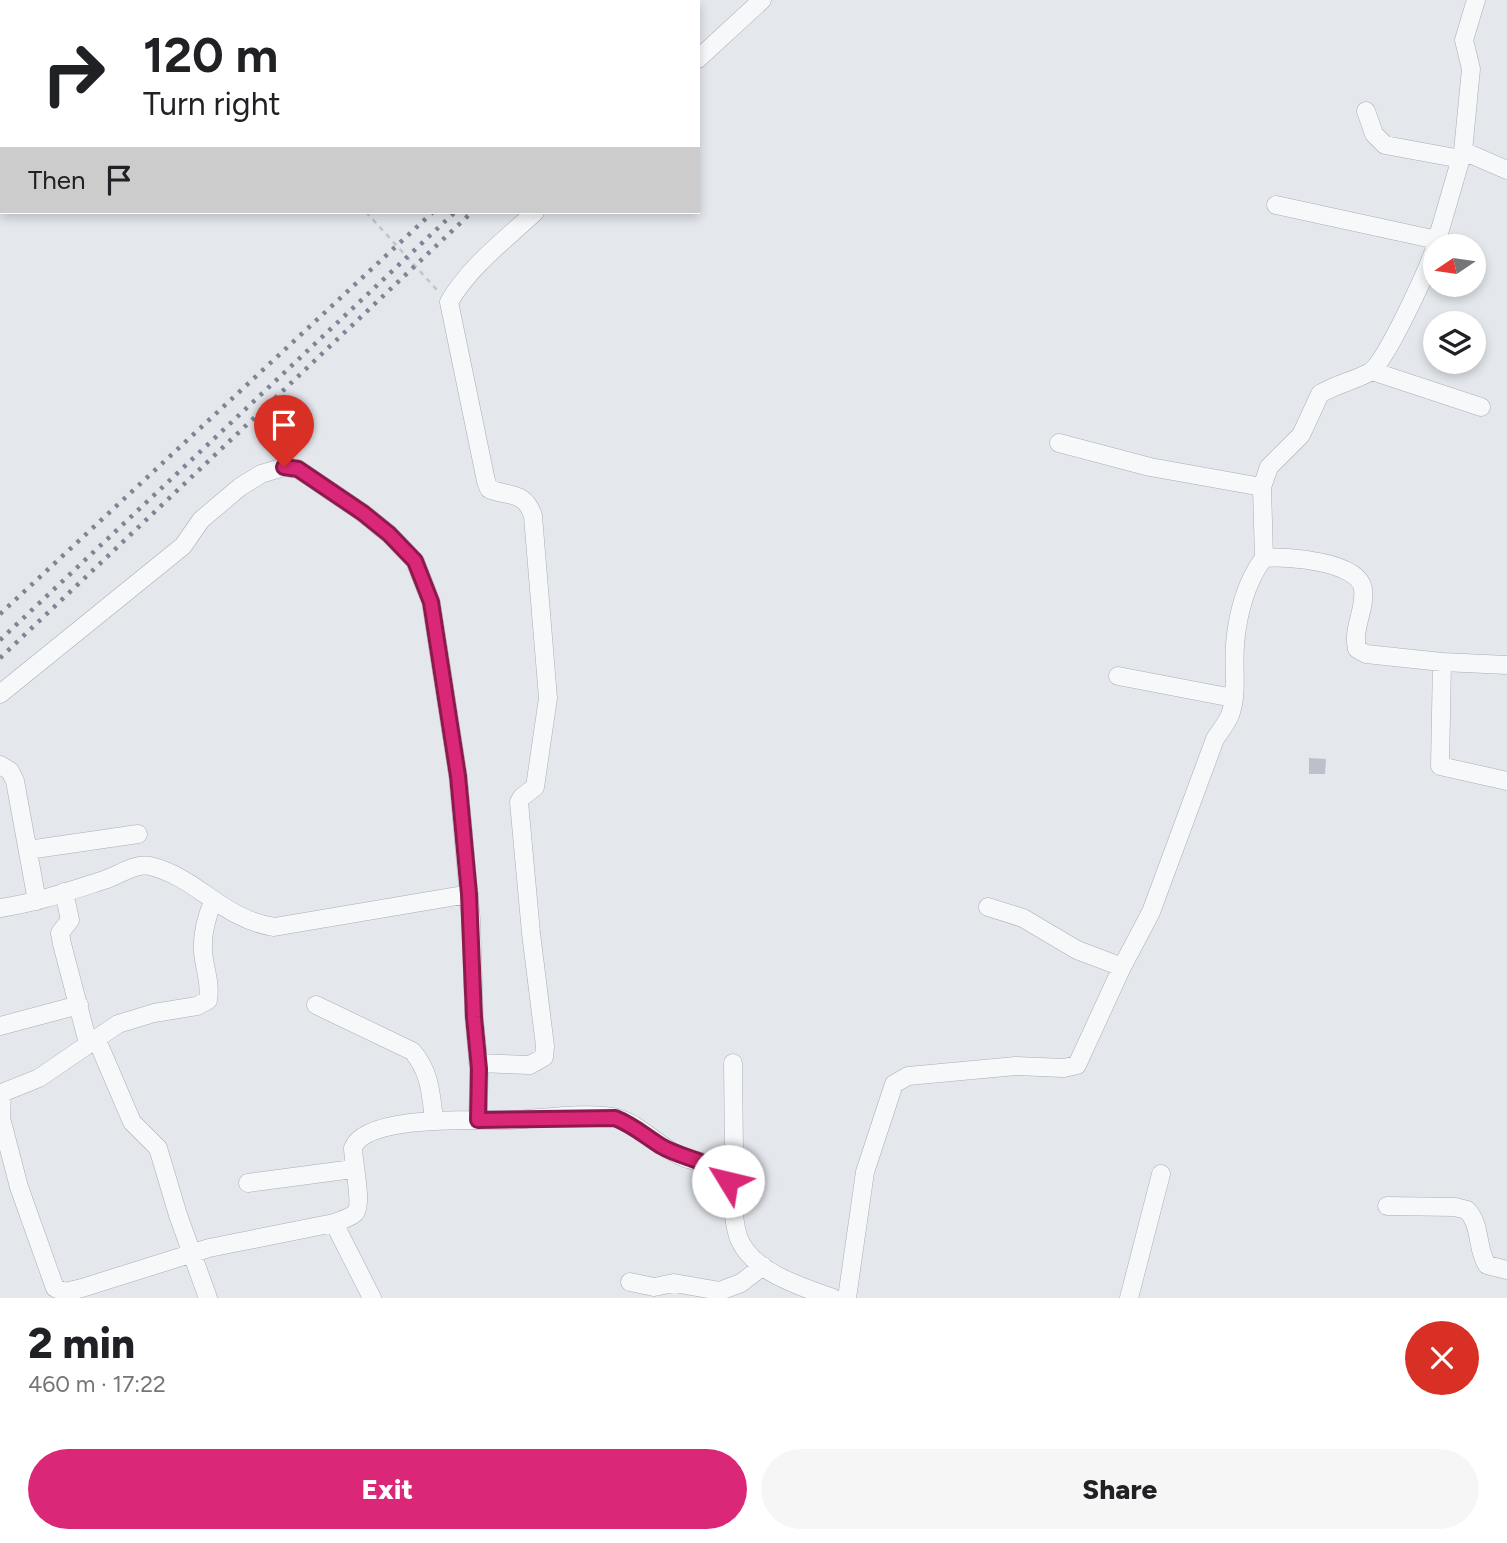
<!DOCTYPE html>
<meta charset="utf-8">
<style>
body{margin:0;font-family:Figtree,sans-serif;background:#f6f6f6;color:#202124;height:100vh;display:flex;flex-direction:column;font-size:26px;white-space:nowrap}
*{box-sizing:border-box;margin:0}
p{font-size:23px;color:#757577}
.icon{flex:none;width:38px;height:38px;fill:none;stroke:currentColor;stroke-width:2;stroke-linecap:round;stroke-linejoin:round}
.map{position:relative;height:1298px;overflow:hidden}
.sheet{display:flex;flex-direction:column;background:#fff;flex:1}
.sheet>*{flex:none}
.top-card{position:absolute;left:0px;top:0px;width:700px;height:214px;box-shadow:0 4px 10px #0003;background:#fff;color:#202124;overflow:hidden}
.needle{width:46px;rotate:257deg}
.tools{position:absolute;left:1423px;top:234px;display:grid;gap:14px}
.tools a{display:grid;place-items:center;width:63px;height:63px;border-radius:50%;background:#fff;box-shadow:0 4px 10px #0003;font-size:35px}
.pin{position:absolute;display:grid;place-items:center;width:60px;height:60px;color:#fff;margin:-72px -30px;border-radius:50% 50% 50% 0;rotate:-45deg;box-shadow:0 0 7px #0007}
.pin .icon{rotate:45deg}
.me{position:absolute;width:77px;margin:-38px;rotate:306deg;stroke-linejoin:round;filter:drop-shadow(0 0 5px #0008)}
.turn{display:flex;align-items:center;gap:24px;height:147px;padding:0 28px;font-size:32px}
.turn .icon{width:91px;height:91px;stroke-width:2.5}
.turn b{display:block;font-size:49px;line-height:60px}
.then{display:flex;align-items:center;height:66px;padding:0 28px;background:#0003;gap:14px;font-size:26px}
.round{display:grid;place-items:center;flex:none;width:74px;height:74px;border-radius:37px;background:#f6f6f6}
.headline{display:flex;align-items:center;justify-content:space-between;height:119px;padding:0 28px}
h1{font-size:42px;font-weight:800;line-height:52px}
.button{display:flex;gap:14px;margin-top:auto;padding:14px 28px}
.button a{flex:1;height:80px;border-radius:42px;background:#db2777;color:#fff;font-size:28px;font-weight:800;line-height:80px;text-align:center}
.button a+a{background:#f6f6f6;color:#202124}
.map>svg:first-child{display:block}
.building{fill:#bbc0ca}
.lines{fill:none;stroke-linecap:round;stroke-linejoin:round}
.street-casing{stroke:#a9aeb7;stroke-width:19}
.path{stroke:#c2c5cb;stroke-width:2.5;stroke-dasharray:5 5;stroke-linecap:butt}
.street{stroke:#f7f8fa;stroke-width:18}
.rail{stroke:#7d8696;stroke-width:4.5;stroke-dasharray:3.5 7;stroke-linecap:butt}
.route-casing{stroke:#8e194d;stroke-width:18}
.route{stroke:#db2777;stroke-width:12}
</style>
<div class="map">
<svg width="1507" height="1298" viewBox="0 0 1507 1298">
<rect width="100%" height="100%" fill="#e4e7ec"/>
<path class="building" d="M1309 758 1326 759 1325 774H1309Z"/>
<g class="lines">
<g class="street-casing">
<path id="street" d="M84 2V0
M698 59 762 0
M1366 111 1374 134 1385 145 1461 159
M1463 151 1507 170
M1276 205 1437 240
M1435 247 1463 151 1471 69 1464 40 1476 0
M1372 371 1481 407
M1059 443 1150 467 1262 487
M1264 558 1262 487 1269 467 1301 435 1320 394C1336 384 1354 381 1370 372 1386 362 1428 269 1435 248
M1442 662 1507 665
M1118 676 1233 698
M0 694 183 546 201 520 240 487 261 474 284 467 298 469 363 513 389 534 415 561 431 602 458 776 471 920 474 1017 479 1069 478 1120
M0 765 10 771 15 781 37 901
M28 850 138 834
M64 892 70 920 60 933 62 944 88 1043
M213 902C206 918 202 933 203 951 204 968 211 982 208 1000L197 1006 154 1013 118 1024 39 1078 2 1093 1 1118 19 1187 55 1288 65 1292 82 1288 209 1248 334 1223C341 1220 350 1218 355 1213 363 1205 353 1161 353 1148 366 1114 478 1121 510 1120 540 1119 589 1111 617 1118 642 1125 660 1149 685 1158 696 1162 706 1161 716 1167 739 1183 729 1219 740 1241 755 1273 802 1287 833 1298
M988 907 1023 918 1077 950 1122 967
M0 908C36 903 70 891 104 880 118 876 134 863 150 866 199 878 220 918 274 927L469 894
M316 1005 412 1051C430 1071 431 1094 434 1120
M0 1026 79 1005
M96 1038 132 1122 158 1148 178 1215 208 1298
M478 1063 530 1065 544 1057 545 1046 531 933 519 802 522 797 535 787 548 698 533 516C525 491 510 497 489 489L486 481 449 302C470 266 505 240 535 212
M728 1181 734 1154 733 1063
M248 1183 353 1169
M1387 1206 1455 1207 1467 1210C1482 1226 1476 1248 1487 1265L1507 1270
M334 1223 372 1298
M630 1282 654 1287 674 1283 720 1291 741 1283 763 1266
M847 1298 865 1172 894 1084 908 1076 1016 1066 1064 1068 1077 1065 1122 967 1151 912 1215 739C1220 731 1227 723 1230 715 1238 694 1233 668 1235 645 1237 616 1246 581 1264 558 1286 556 1359 561 1363 589 1366 609 1352 628 1357 649L1366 654 1442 662 1440 766 1507 781
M1129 1298 1161 1174"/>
</g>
<path class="path" d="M366 212 437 290"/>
<use href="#street" class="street"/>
<path class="rail" d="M658 2 660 0
M679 2 681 0
M696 2 698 0
M0 614 433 212
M0 640 455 212
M0 658 472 212"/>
</g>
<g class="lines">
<g class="route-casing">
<path id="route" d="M284 467 298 469 363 513 389 534 415 561 431 602 458 776 469 894 474 1017 479 1069 478 1120 615 1118C633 1125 645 1136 661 1146 685 1160 711 1159 728 1181"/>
</g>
<use href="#route" class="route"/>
</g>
</svg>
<div class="tools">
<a><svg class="needle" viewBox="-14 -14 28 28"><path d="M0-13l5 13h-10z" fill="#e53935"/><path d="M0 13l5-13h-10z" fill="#757577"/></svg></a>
<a><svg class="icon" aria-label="layers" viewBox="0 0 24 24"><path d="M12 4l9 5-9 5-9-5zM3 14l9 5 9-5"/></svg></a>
</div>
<div class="pin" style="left:284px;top:467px;background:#d93025"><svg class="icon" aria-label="arrive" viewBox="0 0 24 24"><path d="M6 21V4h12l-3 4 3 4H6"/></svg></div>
<svg class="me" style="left:728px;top:1181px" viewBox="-20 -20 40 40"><circle r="19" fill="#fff"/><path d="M0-13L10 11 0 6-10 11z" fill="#db2777"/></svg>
<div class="top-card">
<div class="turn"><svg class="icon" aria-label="right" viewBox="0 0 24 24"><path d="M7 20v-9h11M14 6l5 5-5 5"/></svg><div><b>120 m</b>Turn right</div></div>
<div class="then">Then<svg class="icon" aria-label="arrive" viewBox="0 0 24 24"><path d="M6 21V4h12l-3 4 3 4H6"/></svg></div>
</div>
</div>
<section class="sheet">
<div class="headline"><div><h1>2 min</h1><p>460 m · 17:22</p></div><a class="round" style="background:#d93025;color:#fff"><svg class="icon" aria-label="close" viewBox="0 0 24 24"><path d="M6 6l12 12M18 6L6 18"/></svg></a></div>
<div class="button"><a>Exit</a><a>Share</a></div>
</section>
